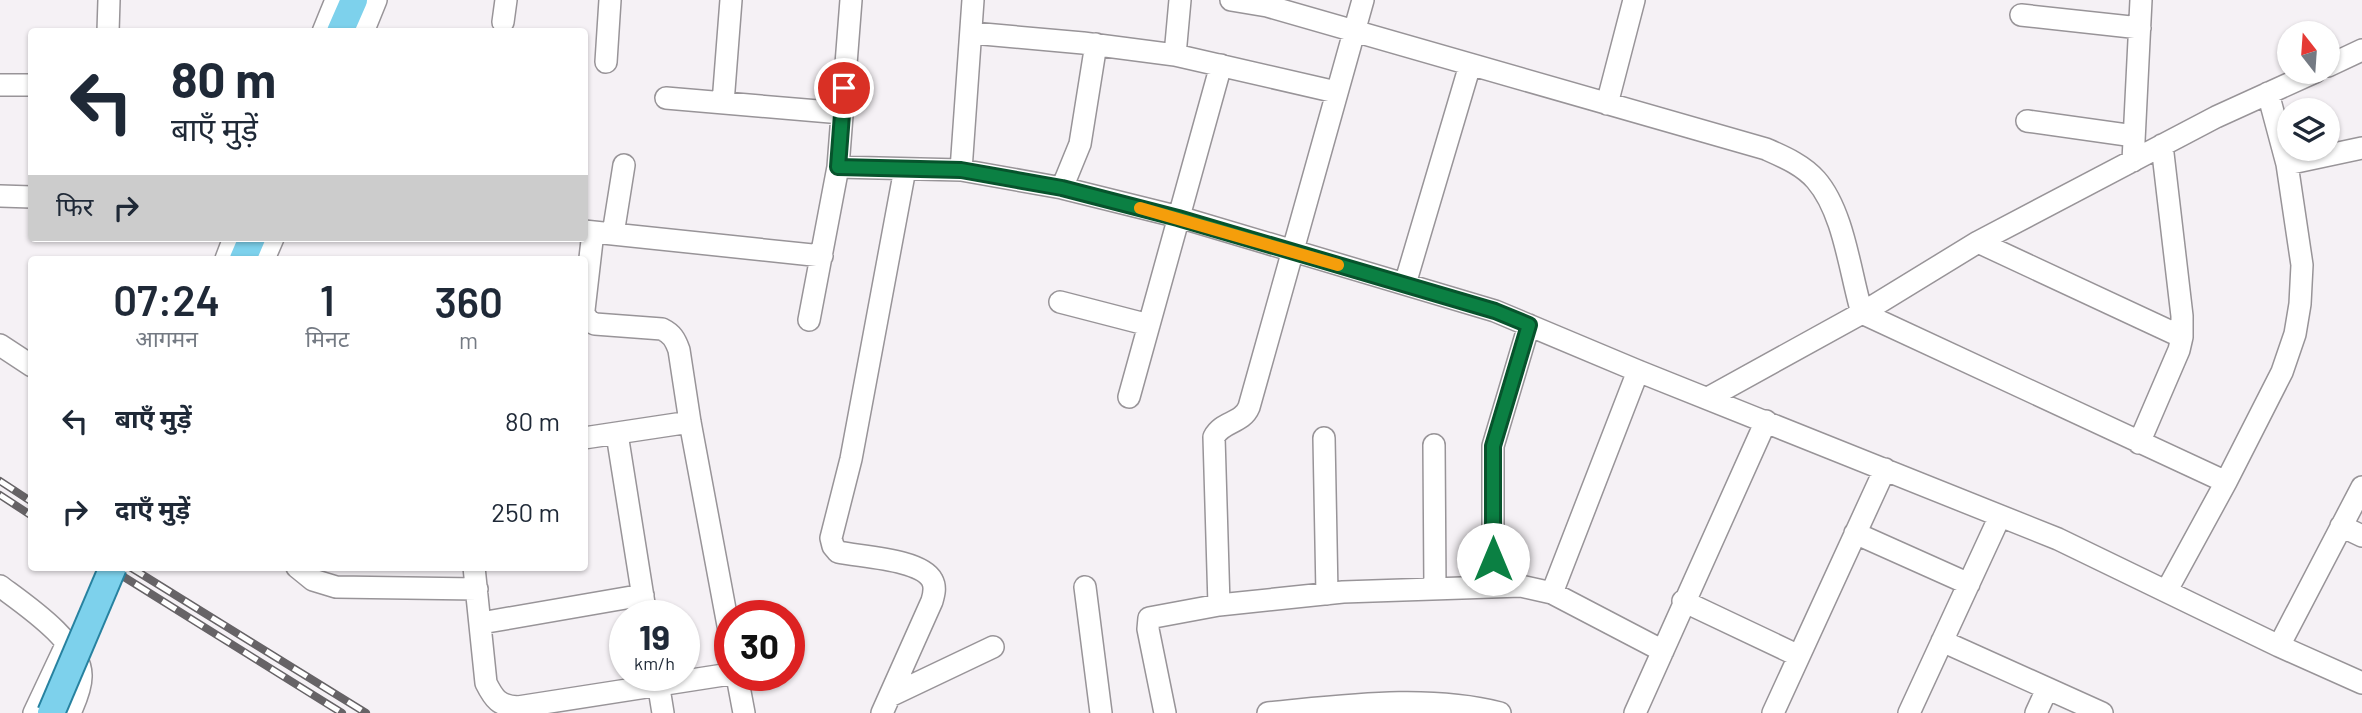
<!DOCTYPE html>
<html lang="hi">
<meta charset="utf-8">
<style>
body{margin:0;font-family:Barlow,"Noto Sans Devanagari",sans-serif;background:#f2f2f3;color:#1f2937;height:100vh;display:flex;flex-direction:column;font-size:26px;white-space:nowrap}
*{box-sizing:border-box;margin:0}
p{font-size:23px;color:#747a83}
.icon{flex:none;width:38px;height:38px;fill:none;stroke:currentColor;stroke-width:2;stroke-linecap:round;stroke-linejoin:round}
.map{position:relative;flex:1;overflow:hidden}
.details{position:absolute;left:28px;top:256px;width:560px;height:315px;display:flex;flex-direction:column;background:#fff;border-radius:7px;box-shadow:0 2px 5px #0004}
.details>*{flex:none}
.top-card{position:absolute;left:28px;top:28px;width:560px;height:214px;border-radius:7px;box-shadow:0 2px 5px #0004;background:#fff;color:#1f2937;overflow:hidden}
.needle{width:46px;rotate:343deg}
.tools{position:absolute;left:2277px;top:21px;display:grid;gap:14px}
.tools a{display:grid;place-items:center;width:63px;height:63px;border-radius:50%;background:#fff;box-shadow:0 2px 5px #0004;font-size:35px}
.speed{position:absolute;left:609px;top:600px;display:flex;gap:14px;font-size:35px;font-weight:700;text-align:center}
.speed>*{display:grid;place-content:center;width:91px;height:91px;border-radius:50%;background:#fff;box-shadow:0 2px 5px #0004;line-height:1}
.speed small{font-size:18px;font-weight:400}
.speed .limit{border:10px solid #d22;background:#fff;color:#111}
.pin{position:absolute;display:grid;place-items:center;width:60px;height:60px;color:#fff;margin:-30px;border:4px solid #fff;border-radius:50%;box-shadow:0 2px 7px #0007}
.me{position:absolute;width:77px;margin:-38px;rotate:0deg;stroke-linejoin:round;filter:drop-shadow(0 0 5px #0008)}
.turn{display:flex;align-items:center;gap:24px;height:147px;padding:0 28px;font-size:32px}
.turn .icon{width:91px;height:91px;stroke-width:2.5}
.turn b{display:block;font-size:49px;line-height:60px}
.then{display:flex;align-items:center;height:66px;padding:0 28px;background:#0003;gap:14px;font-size:26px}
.eta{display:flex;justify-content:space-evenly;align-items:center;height:119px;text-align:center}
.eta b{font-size:42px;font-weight:600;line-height:49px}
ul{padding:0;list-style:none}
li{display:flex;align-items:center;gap:21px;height:91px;padding:0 28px}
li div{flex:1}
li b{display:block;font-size:26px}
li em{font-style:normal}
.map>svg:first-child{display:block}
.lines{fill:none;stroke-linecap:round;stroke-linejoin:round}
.minor-casing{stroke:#989498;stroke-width:24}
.major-casing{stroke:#2782a0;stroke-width:30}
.minor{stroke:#fff;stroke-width:21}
.major{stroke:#7dd1ec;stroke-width:26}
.rail-casing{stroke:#666366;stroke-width:8}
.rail{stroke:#fff;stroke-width:5;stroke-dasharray:16;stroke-linecap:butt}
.major-bridge-casing{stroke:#2782a0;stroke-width:30;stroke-linecap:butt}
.major-bridge{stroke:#7dd1ec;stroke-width:26}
.route-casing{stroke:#07532c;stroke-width:18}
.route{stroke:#0b8043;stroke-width:12}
.slow{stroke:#f59e0b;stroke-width:12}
</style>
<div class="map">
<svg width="2362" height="713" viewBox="0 0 2362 713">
<rect width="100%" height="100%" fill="#f5f1f5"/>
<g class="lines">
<g class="minor-casing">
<path id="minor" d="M1231 0 1267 6 1766 149C1784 157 1803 165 1816 180 1844 212 1850 273 1862 313L2226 482
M2021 15 2140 28
M503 22 506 0
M108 32 109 0
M323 32 336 0
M363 32 376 0
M972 33 1083 43 1175 55 1336 92
M1175 55 1180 0
M606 62 610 0
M2328 66 2362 50
M0 85H32
M666 98 842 113
M723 103 731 0
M1607 104 1634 0
M2027 121 2134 136
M2133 161 2141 0
M2287 164 2362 148
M838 167 961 170 1062 188 1179 217 1495 311 1638 371 2058 539 2279 646 2362 683
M961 170 973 0
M1062 188 1080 144 1096 44
M0 196 32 197
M584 231 822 256
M613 234 624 165
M1978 242 2182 337
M226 259 234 238
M264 259 273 238
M1405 284 1470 65
M1060 302 1149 325
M584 310 593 232
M584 314 589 321 595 324 662 329C672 334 675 339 679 350L690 422 730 636
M809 320 838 167 851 0
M0 345 32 366
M1129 397 1221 65
M1708 398 1862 313 1978 242 2216 117 2315 72
M617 434 646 616
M584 438 690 422
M1324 438 1327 594
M2139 443 2179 350 2182 337V316L2162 145
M1434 445 1435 589
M2341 526 2362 536
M1855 533 1969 584
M297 567 313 580 336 587 477 589
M474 567 486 683C494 699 499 706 518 707L730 674
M1493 585V446L1529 325
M0 586C24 604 83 643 81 677 81 688 75 702 70 713
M1085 587 1101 713
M2167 590 2226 482 2282 372 2295 334 2300 304 2302 265 2287 164 2268 93
M1552 593 1638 371
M1683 601 1799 656
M1219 605 1214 437C1222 421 1242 424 1249 407L1363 0
M481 623 643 595
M1942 641 2102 713
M2279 646 2362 487
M657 676 663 713
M737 676 744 713
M890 696 993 647
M34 713 67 643
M882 713 932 601C934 594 936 587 932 580 921 559 860 557 838 552L833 546 831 538 851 459 905 169
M1165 713 1148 629 1149 618 1219 605 1343 592 1521 586 1552 593 1663 651
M1268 713C1343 706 1426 694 1500 713
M1635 713 1766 421
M1773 713 1885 469
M1909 713 2000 516
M2036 713 2047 689"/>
</g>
<g class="major-casing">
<path id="major" d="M340 32 354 0
M243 259 252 238"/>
</g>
<use href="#minor" class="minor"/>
<use href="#major" class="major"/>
<g class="rail-casing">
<path id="rail" d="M0 481 32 502
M0 495 32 516
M108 567 342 713
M130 567 366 713"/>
</g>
<use href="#rail" class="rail"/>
<g class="major-bridge-casing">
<path id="major-bridge" d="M51 713 113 567"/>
</g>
<use href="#major-bridge" class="major-bridge"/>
</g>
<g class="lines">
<g class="route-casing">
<path id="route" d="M844 88 838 167 961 170 1062 188 1178 218 1495 311 1529 325 1493 446V559"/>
</g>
<use href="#route" class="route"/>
<path class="slow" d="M1140 208 1338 265"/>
</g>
</svg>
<div class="tools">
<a><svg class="needle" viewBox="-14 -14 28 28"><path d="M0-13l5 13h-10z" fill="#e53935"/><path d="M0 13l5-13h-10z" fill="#747a83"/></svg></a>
<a><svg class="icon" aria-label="layers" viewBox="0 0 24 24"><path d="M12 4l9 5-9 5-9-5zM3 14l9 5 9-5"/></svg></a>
</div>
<div class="speed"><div>19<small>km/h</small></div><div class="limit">30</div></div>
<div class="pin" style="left:844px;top:88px;background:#d93025"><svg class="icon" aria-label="arrive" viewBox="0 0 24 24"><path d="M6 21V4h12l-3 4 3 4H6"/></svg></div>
<svg class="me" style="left:1493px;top:559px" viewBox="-20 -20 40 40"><circle r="19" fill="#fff"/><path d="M0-13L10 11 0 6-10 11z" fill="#0b8043"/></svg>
<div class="top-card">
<div class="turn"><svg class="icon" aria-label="left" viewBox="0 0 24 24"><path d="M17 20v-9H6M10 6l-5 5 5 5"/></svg><div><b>80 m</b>बाएँ मुड़ें</div></div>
<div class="then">फिर<svg class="icon" aria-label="right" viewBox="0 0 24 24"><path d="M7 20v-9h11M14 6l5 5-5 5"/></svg></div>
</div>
<section class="details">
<div class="eta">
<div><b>07:24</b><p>आगमन</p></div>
<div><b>1</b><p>मिनट</p></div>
<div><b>360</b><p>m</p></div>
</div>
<ul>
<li><svg class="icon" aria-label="left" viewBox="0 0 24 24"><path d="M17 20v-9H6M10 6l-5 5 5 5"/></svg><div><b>बाएँ मुड़ें</b></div><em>80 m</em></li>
<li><svg class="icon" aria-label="right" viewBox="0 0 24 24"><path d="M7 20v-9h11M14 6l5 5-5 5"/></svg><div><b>दाएँ मुड़ें</b></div><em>250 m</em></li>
</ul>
</section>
</div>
